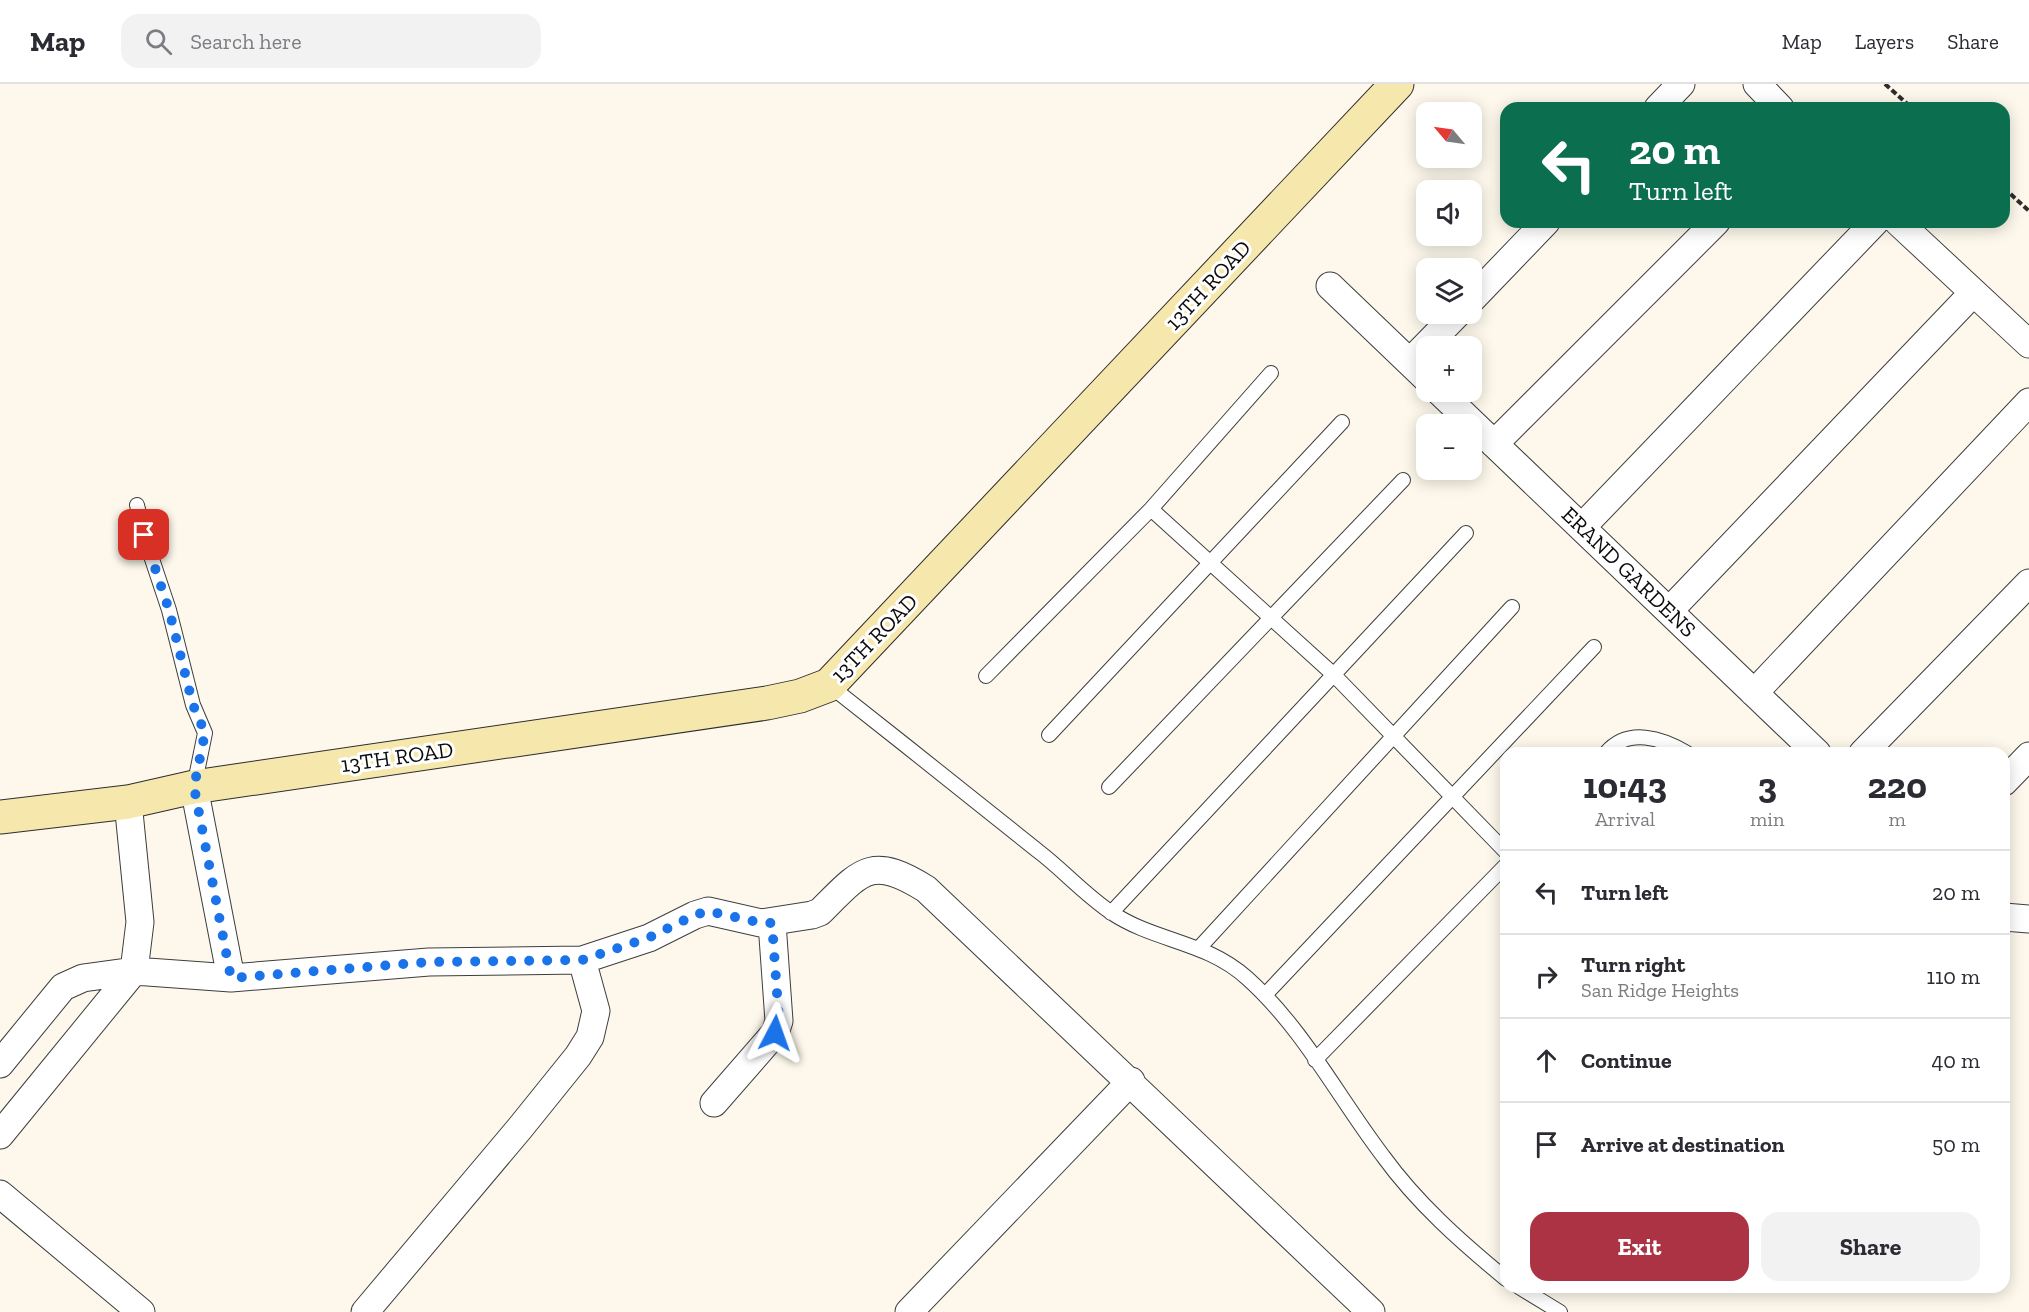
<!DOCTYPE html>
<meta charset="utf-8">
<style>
body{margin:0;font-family:"Zilla Slab",serif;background:#f2f2f3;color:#2b2b33;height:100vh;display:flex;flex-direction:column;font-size:22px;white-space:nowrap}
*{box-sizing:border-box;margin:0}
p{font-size:20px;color:#7c7c81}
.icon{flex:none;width:33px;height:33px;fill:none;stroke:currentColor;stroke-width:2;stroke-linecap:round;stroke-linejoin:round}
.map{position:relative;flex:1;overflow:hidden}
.panel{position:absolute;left:1500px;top:663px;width:510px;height:546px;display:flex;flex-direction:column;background:#fff;border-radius:18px;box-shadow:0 3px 15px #0003}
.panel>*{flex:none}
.banner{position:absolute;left:1500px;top:18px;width:510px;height:126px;border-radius:18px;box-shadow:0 3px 15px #0003;background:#0b6e4f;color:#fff;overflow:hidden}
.needle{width:39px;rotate:299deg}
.tools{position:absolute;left:1416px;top:18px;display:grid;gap:12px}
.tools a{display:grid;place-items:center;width:66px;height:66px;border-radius:12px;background:#fff;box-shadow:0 3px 15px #0003;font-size:30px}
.pin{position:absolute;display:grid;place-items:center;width:51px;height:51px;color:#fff;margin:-26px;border-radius:12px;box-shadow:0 3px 9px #0006}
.me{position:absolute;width:66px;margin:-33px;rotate:4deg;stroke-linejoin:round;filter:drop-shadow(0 0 4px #0008)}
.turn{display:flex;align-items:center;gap:21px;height:126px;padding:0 30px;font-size:27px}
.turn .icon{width:78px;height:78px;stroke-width:2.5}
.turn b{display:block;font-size:42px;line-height:51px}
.eta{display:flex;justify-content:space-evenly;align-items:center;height:102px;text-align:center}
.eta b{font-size:36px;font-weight:700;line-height:42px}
.button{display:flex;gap:12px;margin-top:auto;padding:12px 30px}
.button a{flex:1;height:69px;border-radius:18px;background:#ab3344;color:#fff;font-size:24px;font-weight:700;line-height:69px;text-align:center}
.button a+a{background:#f2f2f3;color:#2b2b33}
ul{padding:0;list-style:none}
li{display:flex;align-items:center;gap:18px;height:84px;padding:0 30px;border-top:2px solid #e1e1e2}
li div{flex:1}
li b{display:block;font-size:22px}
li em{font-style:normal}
header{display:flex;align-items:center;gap:36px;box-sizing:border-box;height:84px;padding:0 30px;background:#fff;border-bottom:2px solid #e1e1e2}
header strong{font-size:28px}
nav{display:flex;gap:33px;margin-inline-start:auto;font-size:21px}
.search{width:420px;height:54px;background:#f2f2f3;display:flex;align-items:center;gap:15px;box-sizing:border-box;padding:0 21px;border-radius:18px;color:#7c7c81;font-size:22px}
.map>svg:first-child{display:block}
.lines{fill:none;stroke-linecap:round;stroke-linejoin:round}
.lane-casing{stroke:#3e3e3e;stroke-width:16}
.street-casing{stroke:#3e3e3e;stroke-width:29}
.secondary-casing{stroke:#2d2d2d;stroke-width:35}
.path{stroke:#2d2d2d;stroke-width:4;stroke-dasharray:6 3;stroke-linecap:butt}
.lane{stroke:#fff;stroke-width:14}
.street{stroke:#fff;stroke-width:27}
.secondary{stroke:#f6e7ad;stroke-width:33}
.route{stroke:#1a73e8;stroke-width:10;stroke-dasharray:0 18}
.labels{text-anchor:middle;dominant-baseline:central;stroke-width:6;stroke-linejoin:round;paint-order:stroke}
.street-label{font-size:22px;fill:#0b0b0b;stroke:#fff}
</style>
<header>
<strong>Map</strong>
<div class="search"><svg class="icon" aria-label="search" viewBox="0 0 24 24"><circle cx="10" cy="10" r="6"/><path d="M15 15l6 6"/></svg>Search here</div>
<nav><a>Map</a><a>Layers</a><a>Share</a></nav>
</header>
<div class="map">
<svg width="2029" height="1228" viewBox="0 0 2029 1228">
<rect width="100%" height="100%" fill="#fdf8eb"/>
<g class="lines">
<g class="lane-casing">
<path id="lane" d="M137 421 144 451 169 526 193 621 205 649 194 703
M1151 425 1334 591 1506 768
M986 592 1151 425 1271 289
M829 601C899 656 968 711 1038 767 1063 786 1085 811 1112 829 1156 858 1206 857 1247 894 1303 944 1338 1013 1383 1072 1417 1119 1461 1158 1506 1195
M1049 651 1342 338
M1606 669C1628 643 1662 654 1687 669
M1109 703 1403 396
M1111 829 1466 449
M1200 863 1512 523
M1265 911 1594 563
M1315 976 1506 781
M1519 1203 1560 1228"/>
</g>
<g class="street-casing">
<path id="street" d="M1757 0 1780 24
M1658 24 1681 0
M1898 138 2029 260
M1330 202 1426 294
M1472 215 1546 138
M1410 278 1457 230
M1440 308 1817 669
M1494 360 1716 138
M1582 443 1875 138
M1670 526 1973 209
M1754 609 2029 318
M1863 669 2029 499
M2004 698 2029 672
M194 703 231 894
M128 718 140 838 134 887
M2004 833 2029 835
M0 980 63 903 83 894 134 887 231 894 429 878 582 876 649 854 695 831 708 827 761 839 812 831 820 828C862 786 871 771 926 805L1371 1228
M714 1019 775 949 779 937 772 839
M0 1051 134 887
M0 1110 141 1228
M365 1228 520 1044 578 972 590 953 596 927 582 876
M909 1228 1131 997"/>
</g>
<g class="secondary-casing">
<path id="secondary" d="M0 733 128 718 194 703 767 619 800 612 829 601 1397 0"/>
</g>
<path class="path" d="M1885 0 1912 24
M2004 104 2029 127"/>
<use href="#lane" class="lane"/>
<use href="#street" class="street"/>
<use href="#secondary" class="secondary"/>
</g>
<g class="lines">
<path class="route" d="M144 451 169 526 193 621 205 649 194 703 231 894 429 878 582 876 648 854 695 831 708 827 761 839H772L779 937 775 949"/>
</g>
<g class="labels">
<g class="street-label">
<text transform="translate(1208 201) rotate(-47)">13TH ROAD</text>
<text transform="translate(1629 488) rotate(44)">ERAND GARDENS</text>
<text transform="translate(874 554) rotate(-46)">13TH ROAD</text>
<text transform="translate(397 673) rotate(-8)">13TH ROAD</text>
</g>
</g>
</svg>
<div class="tools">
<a><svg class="needle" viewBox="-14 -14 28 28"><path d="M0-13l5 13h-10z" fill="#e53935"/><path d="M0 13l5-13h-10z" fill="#7c7c81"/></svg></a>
<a><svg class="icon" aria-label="sound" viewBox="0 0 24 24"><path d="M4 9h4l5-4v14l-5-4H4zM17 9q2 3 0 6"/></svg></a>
<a><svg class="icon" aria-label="layers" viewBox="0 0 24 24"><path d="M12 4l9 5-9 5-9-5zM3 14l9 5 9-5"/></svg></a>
<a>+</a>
<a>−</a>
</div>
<div class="pin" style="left:144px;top:451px;background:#d93025"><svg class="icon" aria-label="arrive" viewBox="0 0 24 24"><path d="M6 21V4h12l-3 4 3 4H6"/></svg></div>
<svg class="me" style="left:775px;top:949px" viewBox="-20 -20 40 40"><path d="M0-17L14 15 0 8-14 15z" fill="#1a73e8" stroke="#fff" stroke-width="4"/></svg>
<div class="banner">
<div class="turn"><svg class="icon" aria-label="left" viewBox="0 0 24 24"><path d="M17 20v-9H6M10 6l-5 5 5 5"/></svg><div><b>20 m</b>Turn left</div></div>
</div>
<section class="panel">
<div class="eta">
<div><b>10:43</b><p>Arrival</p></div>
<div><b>3</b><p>min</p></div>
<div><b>220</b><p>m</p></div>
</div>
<ul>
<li><svg class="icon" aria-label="left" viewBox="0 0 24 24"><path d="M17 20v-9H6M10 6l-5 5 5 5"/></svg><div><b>Turn left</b></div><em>20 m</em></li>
<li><svg class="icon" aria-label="right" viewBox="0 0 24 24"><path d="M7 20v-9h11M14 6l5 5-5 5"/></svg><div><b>Turn right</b><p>San Ridge Heights</p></div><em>110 m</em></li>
<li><svg class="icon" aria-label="ahead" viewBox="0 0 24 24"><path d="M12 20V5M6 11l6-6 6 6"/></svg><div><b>Continue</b></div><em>40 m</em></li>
<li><svg class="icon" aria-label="arrive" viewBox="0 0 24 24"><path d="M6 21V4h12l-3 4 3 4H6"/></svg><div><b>Arrive at destination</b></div><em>50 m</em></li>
</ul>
<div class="button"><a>Exit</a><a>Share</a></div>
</section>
</div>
